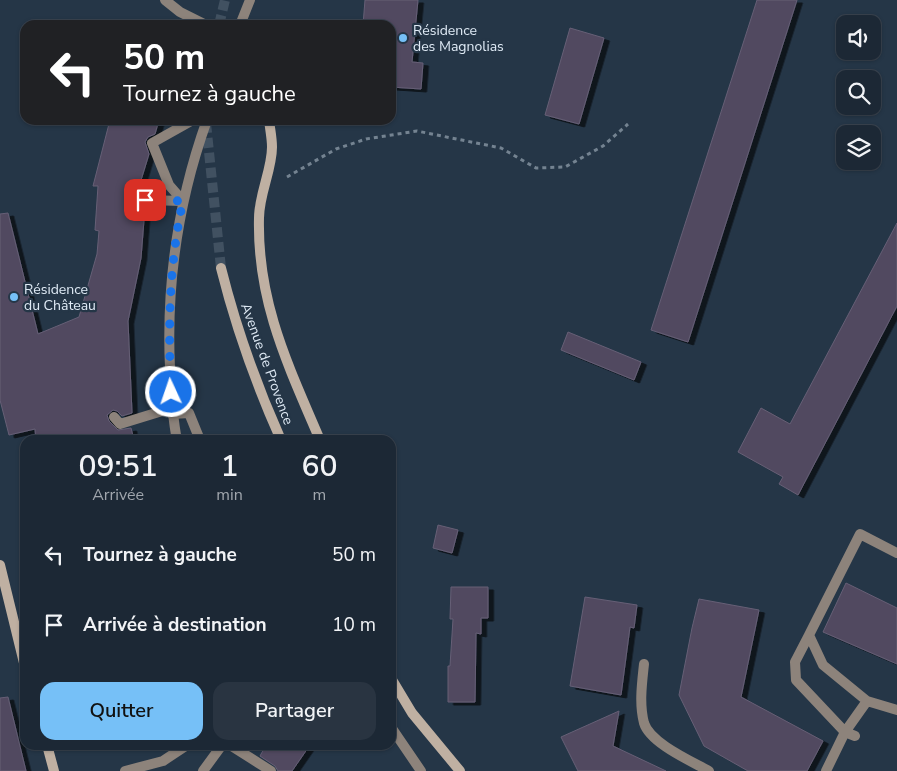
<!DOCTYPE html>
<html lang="fr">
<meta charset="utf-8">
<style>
body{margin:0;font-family:"Nunito Sans",sans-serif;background:#293441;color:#f1f3f6;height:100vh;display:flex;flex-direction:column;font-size:19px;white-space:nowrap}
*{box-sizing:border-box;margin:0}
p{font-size:16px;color:#a0a6ad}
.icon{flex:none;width:28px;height:28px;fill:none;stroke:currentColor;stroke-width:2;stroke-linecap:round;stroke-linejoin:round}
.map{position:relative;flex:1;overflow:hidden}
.details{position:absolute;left:20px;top:435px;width:376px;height:315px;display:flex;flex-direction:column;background:#1c2835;border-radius:15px;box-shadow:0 1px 4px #0004,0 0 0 1px #3a4450}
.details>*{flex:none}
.top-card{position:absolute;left:20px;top:20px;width:376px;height:105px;border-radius:15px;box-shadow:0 1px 4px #0004,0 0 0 1px #3a4450;background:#202124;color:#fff;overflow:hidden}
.fabs{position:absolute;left:836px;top:15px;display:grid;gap:10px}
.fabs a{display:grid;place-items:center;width:45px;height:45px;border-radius:10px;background:#1c2835;box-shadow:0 1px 4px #0004,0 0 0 1px #3a4450;font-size:25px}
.pin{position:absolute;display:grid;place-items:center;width:42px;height:42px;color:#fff;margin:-21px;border-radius:10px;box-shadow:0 2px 8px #0006}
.me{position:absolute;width:55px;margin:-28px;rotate:357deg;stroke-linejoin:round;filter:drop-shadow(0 0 4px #0008)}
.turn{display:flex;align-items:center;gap:18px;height:105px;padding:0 20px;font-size:22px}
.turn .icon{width:65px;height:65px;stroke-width:2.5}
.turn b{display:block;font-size:35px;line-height:42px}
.eta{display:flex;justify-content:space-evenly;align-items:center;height:85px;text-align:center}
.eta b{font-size:30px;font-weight:600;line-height:35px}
.button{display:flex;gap:10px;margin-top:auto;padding:10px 20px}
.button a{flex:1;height:58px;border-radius:15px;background:#76c0f7;color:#111;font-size:20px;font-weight:600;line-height:58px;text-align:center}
.button a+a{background:#293441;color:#f1f3f6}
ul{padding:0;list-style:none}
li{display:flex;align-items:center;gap:15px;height:70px;padding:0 20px}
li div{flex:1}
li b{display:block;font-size:19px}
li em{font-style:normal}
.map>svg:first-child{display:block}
.building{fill:#514a60;stroke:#665f76;filter:url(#shadow)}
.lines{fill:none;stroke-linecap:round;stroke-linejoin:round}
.secondary-tunnel{stroke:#415161;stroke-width:10;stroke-dasharray:10 5;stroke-linecap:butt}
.path{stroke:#748391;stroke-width:3;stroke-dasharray:4 4;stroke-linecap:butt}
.service{stroke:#8d837b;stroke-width:10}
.minor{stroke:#8d837b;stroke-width:10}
.tertiary{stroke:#8d837b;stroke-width:10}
.secondary{stroke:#bfb0a2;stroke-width:10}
.route{stroke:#1a73e8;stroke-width:9;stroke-dasharray:0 16.2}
.poi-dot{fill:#76c0f7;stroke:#253647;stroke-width:2}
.labels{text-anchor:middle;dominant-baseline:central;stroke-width:4.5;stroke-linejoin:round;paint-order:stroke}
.poi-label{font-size:14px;fill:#dfeaf5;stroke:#253647;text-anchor:start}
.street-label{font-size:14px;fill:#dfeaf5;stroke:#253647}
</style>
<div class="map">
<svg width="897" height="771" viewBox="0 0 897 771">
<defs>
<filter id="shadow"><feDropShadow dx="5.5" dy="3" stdDeviation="0" flood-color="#0009"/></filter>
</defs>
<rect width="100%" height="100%" fill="#253647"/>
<path class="building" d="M365 0H418L412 62 423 63 421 89 391 87V25H363Z
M757 0H797L688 342 651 330Z
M570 28 604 38 579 124 545 115Z
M110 120H159L155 134 148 137 145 142 149 154 138 190 146 191V193L141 194 138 199 139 204 145 207 141 258 128 321 132 413 122 416 117 411 113 410 107 415 109 421 118 430 131 428 134 440H36L35 429 9 435 0 400V214L8 213 38 334 79 317 97 254 99 231 95 230 98 186H93Z
M897 223V306L798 495 779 484 783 477 738 452 761 408 790 424Z
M568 332 641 362 634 380 561 350Z
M438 525 458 530 452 553 433 548Z
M846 583 897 608V664L823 632Z
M451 587H488V618H481V634L476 633 475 702H448V666H450L453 619H450Z
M585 597 637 605 634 628 630 627 621 695 570 686Z
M699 599 759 610 741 697 823 741 807 771H748L704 746 679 695 692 628Z
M8 697 26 771H0V698Z
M619 711 613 746 666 771H578L561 737Z
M266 745H310L292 771H278L275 766 260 756Z"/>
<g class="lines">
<path class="secondary-tunnel" d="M219 25 225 0
M206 123 221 268"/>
<path class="path" d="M287 177 336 149 366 139 417 131 501 148 536 168 565 167 603 146 628 124"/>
<path class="service" d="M145 200 183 201
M183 201 169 185 152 143 193 120
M172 414 189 413 200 440
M114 417 120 424 172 408
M230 745 271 771
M125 771 163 761 187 745"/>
<path class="minor" d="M165 0 180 12 206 25
M897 553 860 534 809 635 823 665 867 701 897 710
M809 635 795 662 796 680 845 732 855 736
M644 664C642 683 639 704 644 723 650 743 691 761 709 771
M391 727 421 771
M826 771 845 732 867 701"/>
<path class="tertiary" d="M240 25 250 0
M177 440C172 416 171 392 170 368 166 282 178 201 207 120
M203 771 222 745"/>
<path class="secondary" d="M269 120C270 129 272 138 272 147 272 170 259 194 259 218 257 302 288 365 320 440
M221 268C236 328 256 384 281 440
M0 565 25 667
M391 678 412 713 460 771
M47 745 54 771"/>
</g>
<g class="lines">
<path class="route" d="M145 200 183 201C169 264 168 327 171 392"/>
</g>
<g class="poi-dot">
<circle cx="403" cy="38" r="5"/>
<circle cx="14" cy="297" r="5"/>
</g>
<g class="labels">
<g class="poi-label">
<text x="413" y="30">Résidence<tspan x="413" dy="16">des Magnolias</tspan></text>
<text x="24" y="289">Résidence<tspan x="24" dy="16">du Château</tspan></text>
</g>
<g class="street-label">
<text transform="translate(267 364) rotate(70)">Avenue de Provence</text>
</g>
</g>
</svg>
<div class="fabs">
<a><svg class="icon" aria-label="sound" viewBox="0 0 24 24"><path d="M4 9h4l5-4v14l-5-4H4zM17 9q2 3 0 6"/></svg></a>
<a><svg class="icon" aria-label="search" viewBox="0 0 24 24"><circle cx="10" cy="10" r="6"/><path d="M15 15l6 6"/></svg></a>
<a><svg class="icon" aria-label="layers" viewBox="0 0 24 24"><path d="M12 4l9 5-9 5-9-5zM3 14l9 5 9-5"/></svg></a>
</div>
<div class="pin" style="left:145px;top:200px;background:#d93025"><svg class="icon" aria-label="arrive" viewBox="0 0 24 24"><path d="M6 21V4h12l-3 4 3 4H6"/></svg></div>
<svg class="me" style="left:171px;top:392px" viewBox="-20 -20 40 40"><circle r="17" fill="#1a73e8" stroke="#fff" stroke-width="3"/><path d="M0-11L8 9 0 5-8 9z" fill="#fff"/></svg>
<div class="top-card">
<div class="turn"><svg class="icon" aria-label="left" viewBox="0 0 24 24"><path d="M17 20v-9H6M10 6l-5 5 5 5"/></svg><div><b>50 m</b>Tournez à gauche</div></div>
</div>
<section class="details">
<div class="eta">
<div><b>09:51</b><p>Arrivée</p></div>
<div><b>1</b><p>min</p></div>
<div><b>60</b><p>m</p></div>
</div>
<ul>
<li><svg class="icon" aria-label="left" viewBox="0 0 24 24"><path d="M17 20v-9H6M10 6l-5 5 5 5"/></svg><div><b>Tournez à gauche</b></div><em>50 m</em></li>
<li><svg class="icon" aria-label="arrive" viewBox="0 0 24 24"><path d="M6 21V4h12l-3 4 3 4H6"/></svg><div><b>Arrivée à destination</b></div><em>10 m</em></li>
</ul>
<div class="button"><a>Quitter</a><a>Partager</a></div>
</section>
</div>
